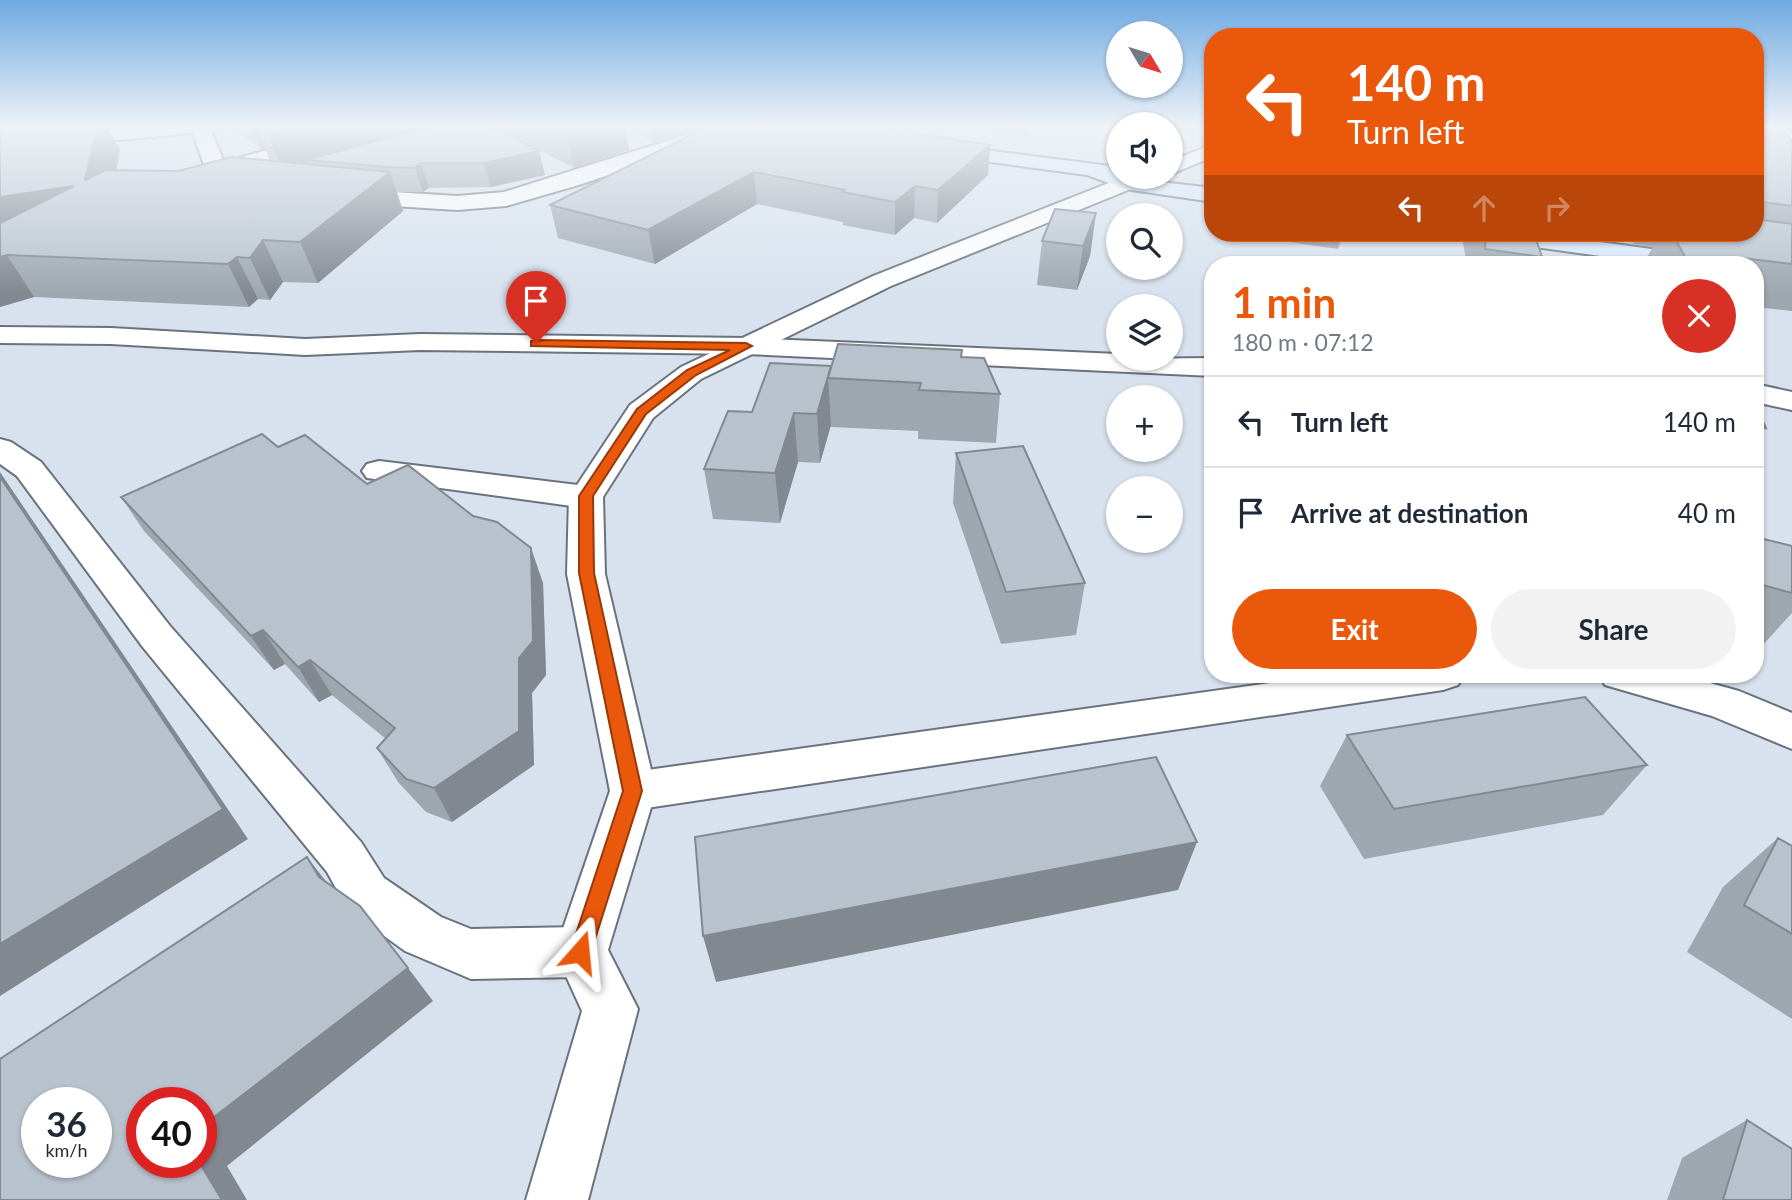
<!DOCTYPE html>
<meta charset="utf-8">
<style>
body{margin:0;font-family:Lato,sans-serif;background:#f2f2f3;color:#1f2937;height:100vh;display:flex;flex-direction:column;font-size:26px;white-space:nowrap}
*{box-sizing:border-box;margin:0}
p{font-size:23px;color:#747a83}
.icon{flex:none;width:38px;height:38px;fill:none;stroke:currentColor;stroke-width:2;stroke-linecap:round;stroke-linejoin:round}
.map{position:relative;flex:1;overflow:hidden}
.details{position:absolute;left:1204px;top:256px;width:560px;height:427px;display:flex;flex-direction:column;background:#fff;border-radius:28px;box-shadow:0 2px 5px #0004}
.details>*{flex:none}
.banner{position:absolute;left:1204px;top:28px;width:560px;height:214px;border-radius:28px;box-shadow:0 2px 5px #0004;background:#ea580c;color:#fff;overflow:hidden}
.needle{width:46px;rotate:128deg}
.fabs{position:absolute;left:1106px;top:21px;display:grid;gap:14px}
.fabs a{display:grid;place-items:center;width:77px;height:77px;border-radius:50%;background:#fff;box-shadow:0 2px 5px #0004;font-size:35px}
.speed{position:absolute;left:21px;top:1087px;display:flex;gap:14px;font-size:35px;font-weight:700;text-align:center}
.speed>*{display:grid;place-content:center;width:91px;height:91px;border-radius:50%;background:#fff;box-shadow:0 2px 5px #0004;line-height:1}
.speed small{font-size:18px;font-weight:400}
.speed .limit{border:10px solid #d22;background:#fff;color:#111}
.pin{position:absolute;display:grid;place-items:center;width:60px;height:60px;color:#fff;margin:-72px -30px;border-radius:50% 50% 50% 0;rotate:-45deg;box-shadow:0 0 7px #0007}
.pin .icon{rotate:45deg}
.me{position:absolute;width:77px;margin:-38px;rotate:18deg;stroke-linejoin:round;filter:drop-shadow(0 0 5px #0008)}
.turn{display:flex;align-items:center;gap:24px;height:147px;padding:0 28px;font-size:32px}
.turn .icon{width:91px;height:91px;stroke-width:2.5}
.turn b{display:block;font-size:49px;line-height:60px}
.lanes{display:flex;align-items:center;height:66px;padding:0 28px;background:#0003;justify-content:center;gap:35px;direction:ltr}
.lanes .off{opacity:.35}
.round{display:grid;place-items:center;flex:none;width:74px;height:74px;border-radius:37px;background:#f2f2f3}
.head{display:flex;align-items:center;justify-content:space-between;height:119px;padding:0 28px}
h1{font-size:42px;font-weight:700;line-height:52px;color:#ea580c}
.button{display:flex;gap:14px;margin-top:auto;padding:14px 28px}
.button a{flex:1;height:80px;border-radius:42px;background:#ea580c;color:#fff;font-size:28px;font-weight:700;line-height:80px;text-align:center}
.button a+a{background:#f2f2f3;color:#1f2937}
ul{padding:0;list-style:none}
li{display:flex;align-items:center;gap:21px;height:91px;padding:0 28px;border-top:2px solid #e0e1e3}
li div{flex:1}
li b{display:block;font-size:26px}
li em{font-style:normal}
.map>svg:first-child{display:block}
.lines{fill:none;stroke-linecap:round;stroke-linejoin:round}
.minor-casing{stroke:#6a737d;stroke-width:4}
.tertiary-casing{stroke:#6a737d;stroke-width:4}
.secondary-casing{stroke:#6a737d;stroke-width:4}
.minor{fill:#fff;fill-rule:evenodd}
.tertiary{fill:#fff;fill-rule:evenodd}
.secondary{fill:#d7e9fd;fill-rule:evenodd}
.wall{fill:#9ea7b0}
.shaded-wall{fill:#818890}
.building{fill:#b8c2cd;stroke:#818890;stroke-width:2;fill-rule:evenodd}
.route{fill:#ea580c;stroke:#983908;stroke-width:2}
</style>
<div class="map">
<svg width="1792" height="1200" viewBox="0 0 1792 1200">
<rect width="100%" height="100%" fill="#d8e2ee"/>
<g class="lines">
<g class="minor-casing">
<path id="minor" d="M142 126H219L212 133 224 162 353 126H387L384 130 307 149 230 174 231 176 259 181 262 186 259 191 251 192 214 186 206 171 193 133 0 151V139Z
M714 126H743L740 130 582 184 506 206 457 210 346 203 338 201 335 196 338 191 346 189 457 196 504 192Z
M1213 144V157L1171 174V161Z
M0 327 111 328 305 339 420 334 746 338 1118 354V359L1213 358V376L746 354 420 350 305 355 111 344 0 343Z
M1755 384 1792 392V410L1755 402Z
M0 439 11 442 41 462 170 626 361 842 384 878 441 917 471 929 581 927 600 934 607 952 600 970 581 977 471 979 405 951 348 910 327 872 142 646 17 476 0 464Z
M379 461 586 486 598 489 603 497 598 505 586 508 367 478 362 471 367 464Z
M1334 674H1464L1458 685 1443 690 633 810 617 805 610 791 617 777 633 772Z
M1599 674H1677L1739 691 1792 713V749L1712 716 1605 685Z"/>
</g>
<g class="tertiary-casing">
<path id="tertiary" d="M1124 177H1158L1155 182 1133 188 891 286 701 379 653 418 603 497 605 574 656 791 608 950 638 1009 588 1200H526L582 1011 555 952 610 791 567 574 569 497 630 405 681 367 873 276Z"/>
</g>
<g class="secondary-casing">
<path id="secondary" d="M938 144 1118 167V177L1213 188V202L1125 189 1087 175 931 154 928 150 931 146Z
M1472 233H1534L1710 257 1719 259 1722 264H1658L1484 240 1476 238Z"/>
</g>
<use href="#minor" class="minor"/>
<use href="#tertiary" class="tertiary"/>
<use href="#secondary" class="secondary"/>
</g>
<path class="wall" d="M0 126 120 150 116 170 178 171 270 161 265 148 261 149 230 126H625L629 150 574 168 528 144 522 142 539 151 545 175 491 187 429 188 423 192H397L403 211 318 283 283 282 270 300 258 299 249 307 34 297 0 307Z
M628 126H706L654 142Z
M709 126H898L892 130 990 145 988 175 937 223 914 218 895 235 843 225V222L757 204 655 264 558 238 550 205Z
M992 126H1030L1029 135 992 134Z
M1111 126H1118V132Z
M1755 126 1792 141V311L1755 307V264H1643L1653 247 1634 244 1628 233H1755Z
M1096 213 1090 256 1077 290 1037 285 1042 241Z
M1226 233H1343L1338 249Z
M1461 233H1534L1542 257 1538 264H1467Z
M962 357 1000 394 996 443 918 439V431L831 427V425L820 463 798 462 780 523 713 519 704 469 752 412 831 366Z
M1755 404 1766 428 1755 443Z
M278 447 367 484 543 583 546 675 532 693 534 765 452 822 426 812 398 782 377 748 386 739 332 695 319 702 285 664 274 670 144 531 121 497Z
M956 453 1085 583 1076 635 1001 644 953 503Z
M1213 528V556L1207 547Z
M1755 537 1792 546V613L1760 648 1755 647Z
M1347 735 1647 765 1603 815 1364 859 1320 786Z
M1778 838 1792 846V1019L1687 952 1723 887Z
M1747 1120 1792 1200H1667L1682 1158Z"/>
<path class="shaded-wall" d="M98 126H107L120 150 107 219 85 180Z
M251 126H255L265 148 261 149Z
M256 126H474L306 160 309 167 284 173 267 134Z
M577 126H625L629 150 574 168 566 129Z
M652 126H706L654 142Z
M889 126H898L889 132Z
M1171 126H1213V128L1171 132Z
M990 145 988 175 937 223 938 190Z
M539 151 545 175 491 187 484 163Z
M421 163 429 188 423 192 415 168Z
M390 172 403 211 318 283 300 242Z
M754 172 757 204 655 264 648 230Z
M74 186 0 241V197Z
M915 186 914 218 895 235V202Z
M1096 213 1090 256 1077 290 1083 246Z
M263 240 283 282 270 300 250 258Z
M7 255 34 297 0 307V257Z
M237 257 258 299 249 307 228 264Z
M831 366 828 378 831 425 820 463 817 414Z
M794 413 798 462 780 523 775 473Z
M0 472 248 839 0 996Z
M531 548 543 583 546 675 532 693 534 765 452 822 434 788 519 658Z
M263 630 285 664 274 670 251 636Z
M310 660 332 695 319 702 298 667Z
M1197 842 1178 890 716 982 703 936Z
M307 857 335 893 319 877Z
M408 968 433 1001 227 1166 247 1200H222L199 1162H201V1127Z"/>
<path class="building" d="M15 126H98L85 180 106 170 178 171 232 157 390 172 300 242 263 240 250 258 237 257 228 264 7 255 0 257V223L74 186 0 197V128Z
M256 126H301L267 134Z
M447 126H480L506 133 539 151 484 163H421L415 168 389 167 306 160 414 131Z
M559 126H577L566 129Z
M709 126H869L990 145 938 190 915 186 895 202 842 192 845 190 754 172 648 230 550 205Z
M1755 126H1776L1781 128 1792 141V206L1755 201Z
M1055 209 1096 213 1083 246 1042 241Z
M1755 219 1792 224V264L1733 257 1737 264H1689L1672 233H1755Z
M1486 233H1534L1542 257 1485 249Z
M838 344 962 350 961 357 984 358 1000 394 919 390 921 383 828 378Z
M770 363 831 366 817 414 794 413 775 473 704 469 728 411 752 412Z
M1755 404 1766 428 1755 425Z
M262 434 278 447 305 435 367 484 408 465 473 516 497 522 531 548 533 641 519 658V731L434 788 406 779 377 748 395 728 310 660 298 667 263 630 251 636 121 497Z
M1023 446 1085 583 1006 592 956 453Z
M0 477 223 809 0 944Z
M1755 537 1792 546V593L1755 583Z
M1585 697 1647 765 1394 809 1347 735Z
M1156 757 1197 842 703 936 695 837Z
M1778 838 1792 846V934L1744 905Z
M307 857 319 877 360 906 408 968 201 1127V1102H142V1162H199L222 1200H0V1059ZM37 1102H96V1162H37Z
M1747 1120 1792 1149V1200H1723Z"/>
<linearGradient id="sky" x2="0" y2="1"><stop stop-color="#6fa9e2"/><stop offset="0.43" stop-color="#edf2f7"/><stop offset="1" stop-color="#edf2f7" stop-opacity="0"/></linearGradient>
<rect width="1792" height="294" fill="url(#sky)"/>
<path class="route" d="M536 340 746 343 752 346 696 375 646 414 593 496 594 573 642 791 591 952 588 960 580 963 573 960 570 952 623 791 579 573V496L637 409 687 370 730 350 531 346V341Z"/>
</svg>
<div class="fabs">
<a><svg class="needle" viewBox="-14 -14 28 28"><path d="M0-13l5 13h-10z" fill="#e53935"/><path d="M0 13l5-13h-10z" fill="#747a83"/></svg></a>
<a><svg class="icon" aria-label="sound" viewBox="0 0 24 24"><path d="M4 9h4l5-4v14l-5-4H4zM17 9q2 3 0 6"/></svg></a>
<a><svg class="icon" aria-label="search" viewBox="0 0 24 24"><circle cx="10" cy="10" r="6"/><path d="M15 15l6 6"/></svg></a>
<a><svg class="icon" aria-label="layers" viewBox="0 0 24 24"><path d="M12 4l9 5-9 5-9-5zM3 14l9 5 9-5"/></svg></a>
<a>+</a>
<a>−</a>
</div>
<div class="speed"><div>36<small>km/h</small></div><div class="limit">40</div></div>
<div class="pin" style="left:536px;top:343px;background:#d93025"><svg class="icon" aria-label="arrive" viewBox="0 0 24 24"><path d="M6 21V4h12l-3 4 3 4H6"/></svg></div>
<svg class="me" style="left:580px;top:952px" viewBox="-20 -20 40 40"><path d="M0-17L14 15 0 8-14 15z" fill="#ea580c" stroke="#fff" stroke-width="4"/></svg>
<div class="banner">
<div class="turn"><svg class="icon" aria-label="left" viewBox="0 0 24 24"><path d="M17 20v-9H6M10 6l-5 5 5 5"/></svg><div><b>140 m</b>Turn left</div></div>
<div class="lanes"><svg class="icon" aria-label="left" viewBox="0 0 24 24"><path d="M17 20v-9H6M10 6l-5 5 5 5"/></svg><svg class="icon off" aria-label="ahead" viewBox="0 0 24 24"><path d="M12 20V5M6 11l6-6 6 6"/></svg><svg class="icon off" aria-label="right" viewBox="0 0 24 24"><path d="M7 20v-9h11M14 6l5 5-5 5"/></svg></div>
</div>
<section class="details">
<div class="head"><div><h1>1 min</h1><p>180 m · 07:12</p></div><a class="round" style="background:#d93025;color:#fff"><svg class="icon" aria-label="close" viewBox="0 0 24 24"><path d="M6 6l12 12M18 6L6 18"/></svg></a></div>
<ul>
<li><svg class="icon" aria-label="left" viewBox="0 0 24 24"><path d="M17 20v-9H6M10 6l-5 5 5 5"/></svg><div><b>Turn left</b></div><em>140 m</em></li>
<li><svg class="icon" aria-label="arrive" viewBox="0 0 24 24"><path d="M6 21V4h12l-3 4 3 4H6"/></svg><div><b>Arrive at destination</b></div><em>40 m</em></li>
</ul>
<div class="button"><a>Exit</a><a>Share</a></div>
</section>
</div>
